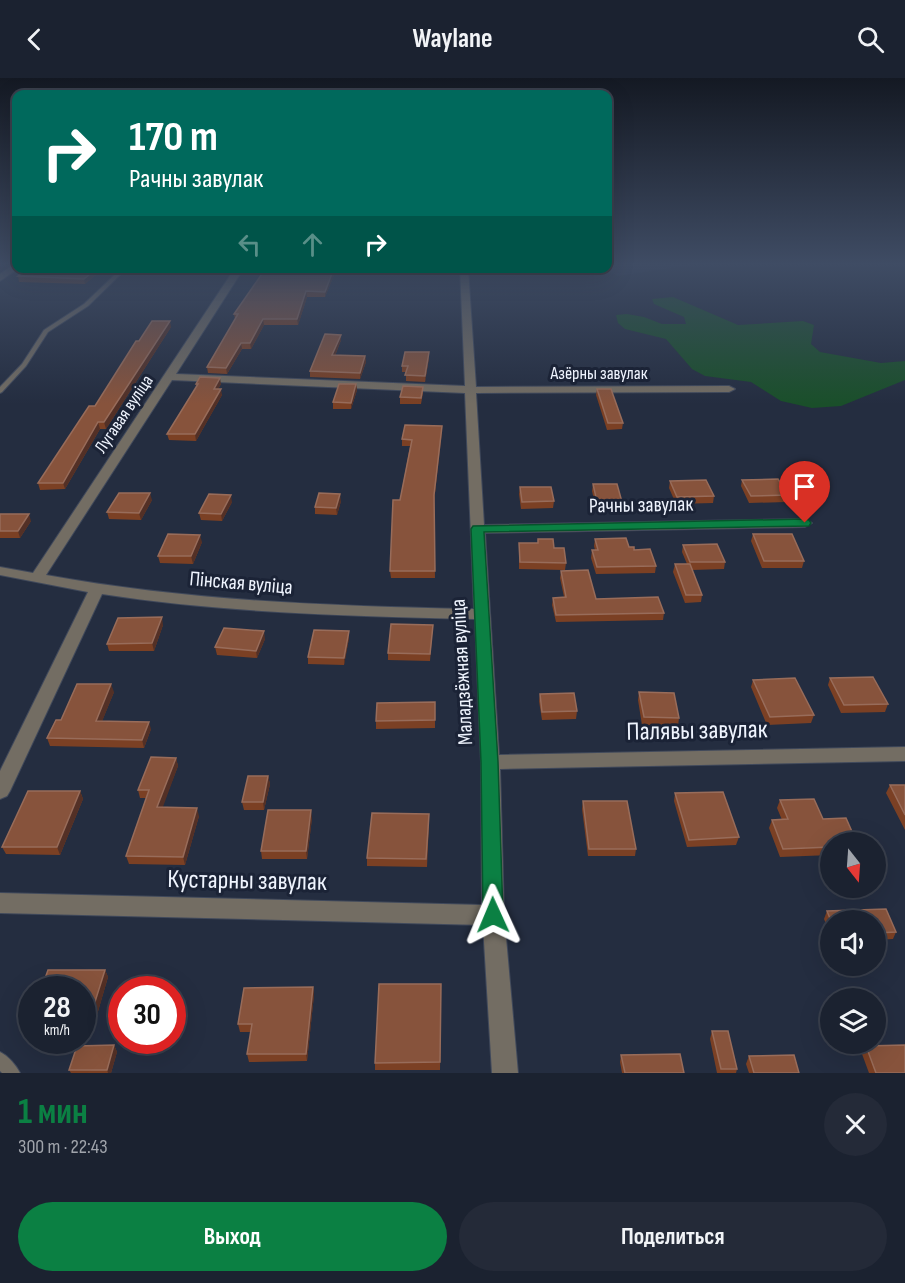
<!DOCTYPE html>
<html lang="ru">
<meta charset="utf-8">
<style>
body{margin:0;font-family:"Sofia Sans Condensed",sans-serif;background:#242a38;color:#f1f3f6;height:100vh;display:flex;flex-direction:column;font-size:22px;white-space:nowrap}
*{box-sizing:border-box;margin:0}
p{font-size:20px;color:#a0a4ab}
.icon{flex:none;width:33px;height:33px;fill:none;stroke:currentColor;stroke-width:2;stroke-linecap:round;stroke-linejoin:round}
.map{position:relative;height:995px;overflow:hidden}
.details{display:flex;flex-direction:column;background:#1b2230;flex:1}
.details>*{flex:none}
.banner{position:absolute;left:12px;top:12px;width:600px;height:183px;border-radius:12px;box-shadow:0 6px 24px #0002,0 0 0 2px #393f4c;background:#00695c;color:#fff;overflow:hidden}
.needle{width:39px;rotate:163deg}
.buttons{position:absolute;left:820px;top:754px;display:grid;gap:12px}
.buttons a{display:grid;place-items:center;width:66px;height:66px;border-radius:50%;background:#1b2230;box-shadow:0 6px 24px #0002,0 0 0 2px #393f4c;font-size:30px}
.speed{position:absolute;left:18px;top:898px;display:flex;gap:12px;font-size:30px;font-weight:700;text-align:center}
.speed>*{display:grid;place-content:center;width:78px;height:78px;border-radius:50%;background:#1b2230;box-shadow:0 6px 24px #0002,0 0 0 2px #393f4c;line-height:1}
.speed small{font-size:15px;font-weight:400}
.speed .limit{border:9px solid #d22;background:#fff;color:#111}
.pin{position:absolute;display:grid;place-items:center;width:51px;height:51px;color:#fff;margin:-62px -26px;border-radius:50% 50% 50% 0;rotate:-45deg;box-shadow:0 0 6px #0007}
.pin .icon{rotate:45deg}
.me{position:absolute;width:66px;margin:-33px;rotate:359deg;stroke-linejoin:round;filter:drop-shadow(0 0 4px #0008)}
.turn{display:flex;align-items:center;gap:21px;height:126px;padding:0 18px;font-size:27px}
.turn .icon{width:78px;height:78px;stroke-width:2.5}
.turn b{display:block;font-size:42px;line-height:51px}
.lanes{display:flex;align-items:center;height:57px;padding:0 18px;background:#0003;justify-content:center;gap:30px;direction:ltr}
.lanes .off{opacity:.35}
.round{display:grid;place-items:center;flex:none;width:63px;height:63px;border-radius:32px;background:#242a38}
.overview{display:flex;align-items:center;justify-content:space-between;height:102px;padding:0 18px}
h1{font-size:36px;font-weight:700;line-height:45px;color:#0b8043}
.button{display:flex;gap:12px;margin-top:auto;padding:12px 18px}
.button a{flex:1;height:69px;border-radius:36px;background:#0b8043;color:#fff;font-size:24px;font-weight:700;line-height:69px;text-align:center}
.button a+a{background:#242a38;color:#f1f3f6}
header{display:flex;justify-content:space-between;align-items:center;height:78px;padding:0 18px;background:#1b2230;font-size:27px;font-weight:700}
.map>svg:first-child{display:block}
.built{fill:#2c3750}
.green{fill:#1a4f2a}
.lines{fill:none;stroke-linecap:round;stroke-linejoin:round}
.lane-casing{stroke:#40495b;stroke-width:2}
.street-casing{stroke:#40495b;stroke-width:2}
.lane{fill:#736d63;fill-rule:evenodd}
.street{fill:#736d63;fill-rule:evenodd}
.wall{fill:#7b4024}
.shaded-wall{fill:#533026}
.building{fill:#87533c;stroke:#986c5a;stroke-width:1.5}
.route{fill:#0b8043;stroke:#07532c;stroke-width:1.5}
.labels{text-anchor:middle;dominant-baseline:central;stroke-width:6;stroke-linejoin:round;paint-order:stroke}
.far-street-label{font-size:18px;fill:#eff4fe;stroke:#1b2336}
.street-label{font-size:21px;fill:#eff4fe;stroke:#1b2336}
.near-street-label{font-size:26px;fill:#eff4fe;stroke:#1b2336}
</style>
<header><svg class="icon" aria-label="back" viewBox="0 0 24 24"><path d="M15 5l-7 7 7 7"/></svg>Waylane<svg class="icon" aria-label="search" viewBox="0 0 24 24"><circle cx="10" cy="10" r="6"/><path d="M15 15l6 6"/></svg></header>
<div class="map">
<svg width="905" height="995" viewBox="0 0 905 995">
<rect width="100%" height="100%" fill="#242d40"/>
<path class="built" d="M608 187H691L618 198 605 191 608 190Z"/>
<path class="green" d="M673 219 738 247 803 243 814 247 811 266 820 274 881 285 905 283V302L841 328 812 330 781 323 751 304 705 298 692 291 666 261 625 251 618 245 616 237 627 236 644 239 662 246H686L684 239 654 226 652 221Z"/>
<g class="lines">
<g class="lane-casing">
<path id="lane" d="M122 190H127L88 228 48 254 26 288 2 314 0 315V309L22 286 44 252 84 226Z
M0 974C8 978 16 987 20 995H2L0 993Z"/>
</g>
<g class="street-casing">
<path id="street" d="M13 187 19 190 0 203V196Z
M235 190H244L176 296 465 308 460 190H468L476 309 729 308 735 311 729 314 476 315 484 447 805 441 812 445 805 449 485 455 499 677 905 669V683L500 691 504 837 518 995H492L483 847 0 835V815L482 827 481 684 475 541C350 538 225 535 102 516L10 713 7 718 0 721V693L88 514 0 497V489L33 495ZM172 302 465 315 474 531C330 528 188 523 46 497Z"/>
</g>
<use href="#lane" class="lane"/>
<use href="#street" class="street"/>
</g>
<path class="wall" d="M104 190 85 206 19 204 18 198Z
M193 190H216L213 193H193Z
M266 190H337L325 219H307L298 247H264L251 271H242L227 296 208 295 207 289 235 241 234 236Z
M171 249 106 351H100L65 411 40 412 38 405 95 328 139 263Z
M341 262 335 278H365L366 284 360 301 310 299V293Z
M429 274V280L425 304 406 303V294H402V288Z
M196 306H221L218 311 222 317 196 363 169 362 167 356 197 309Z
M356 306 357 312 351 331H333V324Z
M423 309V315L421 326H400V319Z
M597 311 623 345 622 351 607 352 596 317Z
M442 348 434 424 435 500H391L390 493 400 422 410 368H402V361Z
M742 402 788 417 786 424 749 425 741 408Z
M670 403 714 418 713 425 676 426 669 410Z
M593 406 622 424 621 431H596L592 413Z
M520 409 554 423 553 430 521 431 519 416Z
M152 422 141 442 109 441 107 434Z
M341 423 337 437 315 436V429Z
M232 424 222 443 201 442 199 435Z
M0 436 31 443 20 460H0Z
M753 456 804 483 802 490H762L751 463Z
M538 461 554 470 566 485 565 492 519 491V465H538Z
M595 461 629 469 634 472 656 488 655 495 596 496 591 480 592 472H595L594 468Z
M202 464 193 486 160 485 158 478Z
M683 467 725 484 724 491 692 492 702 517 701 524 685 525 673 494 675 486H687L682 474Z
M561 493 596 521 664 535 663 542 556 544 552 527 553 520 564 519 560 500Z
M163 547 154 573H109L107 566Z
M433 547 430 583 388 582V575Z
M349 553V560L344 587 308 586V579Z
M265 561 257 580 217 577 215 569Z
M830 600 888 626 885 634 841 635 828 607Z
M753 602 814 637 811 645 767 647 751 609Z
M114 614 102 643 151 651 144 670 50 668 47 660 61 642Z
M639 614 679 640 678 648 642 647 638 622Z
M540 616 577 633 576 641 542 642 539 623Z
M435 624V650L376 651V643Z
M176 680 178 688 162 729 199 738 185 787 129 786 126 778 146 720H140L138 712Z
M268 698 270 706 264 732H244L242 724Z
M890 707H905V752L886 715Z
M80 713 83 721 60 777 6 776 2 769Z
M675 715 739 759 736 767 687 769 674 723Z
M780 722 823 741 831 765V777L780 779 769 750 772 742H782L777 730Z
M583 723 636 771 635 778H588L582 731Z
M312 740 307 781H262L261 773Z
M429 744 427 789 367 788V780Z
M886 831 896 854 893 861 876 862V843H831V858L824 841 827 833Z
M105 892 108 899 92 954H82V912Z
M441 906 440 992H375V985Z
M313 909 314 917 307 983 249 984 247 976 251 954H240L238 946Z
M712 953 737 991 736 995H717L710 961Z
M114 967 117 974 111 995H71L69 992Z
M866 968 905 995H869L862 976Z
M621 977 684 995H622L620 984Z
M749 978 799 995H749L746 986Z"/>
<path class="shaded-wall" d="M97 190H104L85 206 84 201Z
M334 190H337L325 219V214Z
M306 213 307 219 298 247 297 241Z
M263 241 264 247 251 271 250 265Z
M170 243 171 249 106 351 104 344Z
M341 257V262L333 283 332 277Z
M241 265 242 271 227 296 226 290Z
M429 274V280L425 304V298Z
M365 278 366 284 360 301V295Z
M220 300 221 306 215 317 214 311Z
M356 306 357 312 351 331V325Z
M221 311 222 317 196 363 195 356Z
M98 344 100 351 65 411 63 405Z
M442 348V354L434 424V417Z
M150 415 152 422 141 442 139 435Z
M340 416 341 423 337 437 336 430Z
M231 417 232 424 222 443 221 436Z
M29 436 31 443 20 460 18 453Z
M200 457 202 464 193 486 191 478Z
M162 539 163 547 154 573 152 565Z
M264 553 265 561 257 580 256 573Z
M349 553V560L344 587V580Z
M111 606 114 614 99 651 96 643Z
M149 644 151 651 144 670 142 662Z
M176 680 178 688 160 737 157 729Z
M268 698 270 706 264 732 263 724Z
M80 713 83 721 60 777 57 769Z
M197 730 199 738 185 787 183 779Z
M311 732 312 740 307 781 306 773Z
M105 892 108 899 92 954 88 946Z
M313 909 314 917 307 983 306 976Z
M114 967 117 974 111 995H108L107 992Z"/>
<path class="building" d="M29 190H97L84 201 18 198Z
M266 190H334L325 214 306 213 297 241H263L250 265H241L226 290 207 289 238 236H234Z
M152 243H170L104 344H98L63 405H38L89 328H95L136 263H139Z
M325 256 341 257 332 277 365 278 360 295 310 293Z
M405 274H429L425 298 405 297 408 288H402Z
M200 299 220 300 214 311H221L195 356H167L198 306H196Z
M339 306H356L351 325 333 324Z
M403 308 423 309 421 320 400 319Z
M597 311H611L623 345H608Z
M405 347 442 348 434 417 435 493H390L393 422H400L412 362 402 361Z
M778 401 788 417 751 418 742 402Z
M706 402 714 418 677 419 670 403Z
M593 406H617L622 424H597Z
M520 409H551L554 423 522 424Z
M119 415H150L139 435 107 434Z
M319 415 340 416 336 430 315 429Z
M209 416 231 417 221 436 199 435Z
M0 436H29L18 453H0Z
M168 456 200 457 191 478H158Z
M753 456H792L804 483H764Z
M626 460 629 469H634V472L650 471 656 488 597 489 592 472H598L595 461Z
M538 461H553L554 470H564L566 485 520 484 519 465H538Z
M717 466 725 484H690L683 467Z
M675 486H690L702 517H686Z
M588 492 596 521 658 519 664 535 556 537 553 520 566 519 561 493Z
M162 539 152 565 107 566 118 540Z
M391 546 433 547 430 576 388 575Z
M224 550 264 553 256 573 215 569Z
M314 552 349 553 344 580 308 579Z
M873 599 888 626 844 627 830 600Z
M795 600 814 637 770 639 753 602Z
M77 606H111L96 643 149 644 142 662 47 660 56 642H61Z
M639 614 674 615 679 640 644 639Z
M574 615 577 633 542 634 540 616Z
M435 624V642L376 643 377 625Z
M151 679 176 680 157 729 197 730 183 779 126 778 149 712H138Z
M248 698H268L263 724H242Z
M890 707H905V737Z
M28 713H80L57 769H2Z
M723 714 739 759 689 762 675 715Z
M814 721 823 741 846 740 857 765H831V769L783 771 772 742 788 741 780 722Z
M583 723H627L636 771H589Z
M268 732H311L306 773H261Z
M372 735 429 736 426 781 367 780Z
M886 831 896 854 876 855V843H831L827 833Z
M48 892H105L88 946 82 947V912H41Z
M379 906H441L440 984 375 985Z
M313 909 306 976H247L252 946H238L244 910Z
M32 938V947H28Z
M712 953H728L737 991H721Z
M114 967 107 992H69L77 968Z
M905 967V995H876L866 968Z
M680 976 684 995H625L621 977Z
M794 977 799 995H754L749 978Z"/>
<linearGradient id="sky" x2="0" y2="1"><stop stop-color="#141923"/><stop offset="0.57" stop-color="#3f4c64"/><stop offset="1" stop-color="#3f4c64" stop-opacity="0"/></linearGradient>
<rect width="905" height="326" fill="url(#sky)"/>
<path class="route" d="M805 441 809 442 811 445 809 448 484 454 498 684 503 837 500 844 493 846 486 844 483 837 481 684 471 451 473 448Z"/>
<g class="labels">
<g class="far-street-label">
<text x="599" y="295">Азёрны завулак</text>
<text transform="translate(124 336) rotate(-56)">Лугавая вуліца</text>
</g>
<g class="street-label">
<text transform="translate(641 427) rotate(-1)">Рачны завулак</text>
<text transform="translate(241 505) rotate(5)">Пінская вуліца</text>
<text transform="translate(462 594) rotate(-93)">Маладзёжная вуліца</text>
</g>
<g class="near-street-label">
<text transform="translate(697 653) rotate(-1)">Палявы завулак</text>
<text transform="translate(247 803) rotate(1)">Кустарны завулак</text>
</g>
</g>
</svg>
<div class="buttons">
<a><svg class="needle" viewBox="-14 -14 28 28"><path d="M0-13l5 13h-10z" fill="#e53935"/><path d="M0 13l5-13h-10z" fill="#a0a4ab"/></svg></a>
<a><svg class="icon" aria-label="sound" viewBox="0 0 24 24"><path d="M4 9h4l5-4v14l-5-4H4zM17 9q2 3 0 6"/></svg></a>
<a><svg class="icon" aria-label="layers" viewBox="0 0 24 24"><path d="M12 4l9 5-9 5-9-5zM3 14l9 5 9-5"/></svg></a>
</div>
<div class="speed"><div>28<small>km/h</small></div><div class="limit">30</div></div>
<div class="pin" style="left:805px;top:445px;background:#d93025"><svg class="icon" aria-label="arrive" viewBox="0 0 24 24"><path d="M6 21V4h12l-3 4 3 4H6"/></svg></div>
<svg class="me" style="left:493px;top:837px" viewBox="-20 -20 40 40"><path d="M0-17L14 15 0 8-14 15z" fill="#0b8043" stroke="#fff" stroke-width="4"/></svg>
<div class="banner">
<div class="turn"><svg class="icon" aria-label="right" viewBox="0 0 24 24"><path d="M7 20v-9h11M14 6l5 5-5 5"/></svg><div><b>170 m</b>Рачны завулак</div></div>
<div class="lanes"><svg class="icon off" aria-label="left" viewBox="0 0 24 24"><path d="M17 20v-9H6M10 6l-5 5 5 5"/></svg><svg class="icon off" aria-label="ahead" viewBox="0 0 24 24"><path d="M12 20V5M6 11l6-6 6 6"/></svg><svg class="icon" aria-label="right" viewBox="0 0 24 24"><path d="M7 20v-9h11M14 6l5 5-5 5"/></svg></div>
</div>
</div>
<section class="details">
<div class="overview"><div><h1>1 мин</h1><p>300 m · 22:43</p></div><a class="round"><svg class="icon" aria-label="close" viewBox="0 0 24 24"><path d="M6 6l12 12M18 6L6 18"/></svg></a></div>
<div class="button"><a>Выход</a><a>Поделиться</a></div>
</section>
